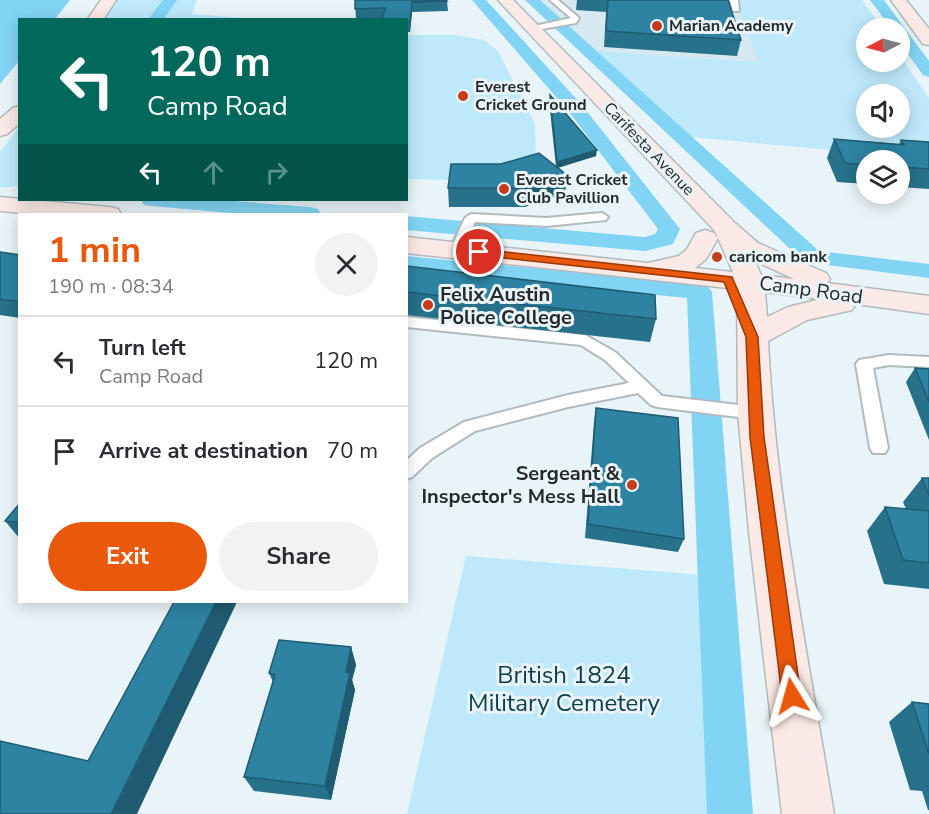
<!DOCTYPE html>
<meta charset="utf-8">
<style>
body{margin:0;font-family:"Nunito Sans",sans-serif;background:#f2f2f3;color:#2b2b33;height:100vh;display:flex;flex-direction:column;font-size:22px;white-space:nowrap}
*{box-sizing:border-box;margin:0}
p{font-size:20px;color:#7c7c81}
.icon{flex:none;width:33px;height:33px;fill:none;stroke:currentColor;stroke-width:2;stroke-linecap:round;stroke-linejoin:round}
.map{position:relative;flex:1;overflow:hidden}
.sheet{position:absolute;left:18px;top:213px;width:390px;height:390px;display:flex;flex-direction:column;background:#fff;border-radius:0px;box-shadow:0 3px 15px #0003}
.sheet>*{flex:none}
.banner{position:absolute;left:18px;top:18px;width:390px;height:183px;border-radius:0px;box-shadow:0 3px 15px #0003;background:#00695c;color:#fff;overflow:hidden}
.needle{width:39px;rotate:264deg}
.controls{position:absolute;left:856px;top:18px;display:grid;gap:12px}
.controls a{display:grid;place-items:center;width:54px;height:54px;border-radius:50%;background:#fff;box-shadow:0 3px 15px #0003;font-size:30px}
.pin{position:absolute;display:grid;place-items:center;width:51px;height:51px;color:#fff;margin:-26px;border:3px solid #fff;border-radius:50%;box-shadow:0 2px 6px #0007}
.me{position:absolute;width:66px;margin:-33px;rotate:352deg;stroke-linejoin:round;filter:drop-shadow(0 0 4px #0008)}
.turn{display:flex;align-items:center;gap:21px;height:126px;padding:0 30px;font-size:27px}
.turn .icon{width:78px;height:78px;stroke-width:2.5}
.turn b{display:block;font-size:42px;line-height:51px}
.lanes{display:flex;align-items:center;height:57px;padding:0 30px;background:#0003;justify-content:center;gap:30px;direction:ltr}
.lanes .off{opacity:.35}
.round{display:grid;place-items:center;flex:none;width:63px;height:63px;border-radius:32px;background:#f2f2f3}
.overview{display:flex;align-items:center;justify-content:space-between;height:102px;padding:0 30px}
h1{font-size:36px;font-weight:700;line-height:45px;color:#ea580c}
.action{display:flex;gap:12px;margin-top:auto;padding:12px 30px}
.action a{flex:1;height:69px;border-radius:36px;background:#ea580c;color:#fff;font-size:24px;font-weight:700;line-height:69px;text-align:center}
.action a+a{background:#f2f2f3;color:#2b2b33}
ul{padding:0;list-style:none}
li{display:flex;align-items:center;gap:18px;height:90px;padding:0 30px;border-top:2px solid #e1e1e2}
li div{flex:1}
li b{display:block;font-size:22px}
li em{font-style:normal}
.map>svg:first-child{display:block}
.built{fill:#d6e9f1}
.green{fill:#bee9fb;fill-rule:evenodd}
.water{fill:#82d4f5}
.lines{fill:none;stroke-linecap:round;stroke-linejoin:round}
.canal{fill:#82d4f5;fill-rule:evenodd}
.lane-casing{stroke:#b1bbbf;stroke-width:4}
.secondary-casing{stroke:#b1bbbf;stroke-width:3}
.lane{fill:#fff;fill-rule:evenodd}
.secondary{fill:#fbe9e5;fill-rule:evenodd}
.wall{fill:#27718a}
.shaded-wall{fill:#205c71}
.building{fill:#2d83a1;stroke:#205c71;stroke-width:1.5}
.route{fill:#ea580c;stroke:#983908;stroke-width:1.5}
.poi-dot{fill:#c53b1b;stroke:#e9f4f8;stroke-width:2}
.labels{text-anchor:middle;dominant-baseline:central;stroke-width:6;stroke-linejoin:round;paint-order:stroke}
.far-poi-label{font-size:16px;font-weight:bold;fill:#262a2c;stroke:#e9f4f8;text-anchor:start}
.far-street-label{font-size:16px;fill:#262a2c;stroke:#e9f4f8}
.street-label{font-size:20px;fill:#262a2c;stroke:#e9f4f8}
.poi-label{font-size:20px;font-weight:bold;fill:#262a2c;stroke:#e9f4f8;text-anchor:start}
.near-park-label{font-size:24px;fill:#0b3d4e;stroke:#e9f4f8}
</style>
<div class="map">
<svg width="929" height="814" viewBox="0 0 929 814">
<rect width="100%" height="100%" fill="#e9f4f8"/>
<path class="built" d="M539 0H736L758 62 597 51Z"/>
<path class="green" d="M117 0H197L192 14 256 19 102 20Z
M736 0H862L882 28H867V62H900V56L929 98V159L690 137 597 51 758 62ZM867 94H900V128H867Z
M407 35H456L484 40 498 51 535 124 536 168 498 181 407 179Z
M19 127V186L0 188V152Z
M466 556 703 575 711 814H407Z"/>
<path class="water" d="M0 0H70L55 19 20 20 19 61 0 84Z"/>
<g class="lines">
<path class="canal" d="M163 0H177L163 20H148Z
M472 0H486L581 104 680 229 673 244 645 251 406 230V216L645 237 655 234 658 229 569 112Z
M525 0H540L819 251 929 264V278L804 262Z
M870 0H884L929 61V77L923 75 900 43V28H891Z
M141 200H220L310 207 318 209 321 214H241L152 206 144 205Z
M406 256 699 284 708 287 712 292 753 814H707L687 298 406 270Z"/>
<g class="lane-casing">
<path id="lane" d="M550 0H558L579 18 576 23 530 31V27L571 18Z
M730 0H738L739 11H733Z
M602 213 608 217 606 220 546 226 475 222 461 253 456 254 450 250 465 218 471 214 546 218Z
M406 317 585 335 615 352 662 396 755 407 763 413 755 419 657 407 651 405 638 393 568 407 475 431 432 458 412 477 406 479V461L420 448 464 422 568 395 629 383 605 360 581 345 406 327Z
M889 355 929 357V367L889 365 873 368 888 448 885 453H873L870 448 856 364 859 360Z"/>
</g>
<g class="secondary-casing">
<path id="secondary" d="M101 0H116L103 20H87Z
M498 0H513L736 224 758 243 826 273 830 279 827 283 929 296V314L856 304 852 310 807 320 768 341C776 500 808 657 834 814H782L749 532 738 413 737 289 406 253V237L648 263 679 256 687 249 696 233 705 230 714 233 718 238 706 259 695 268 733 272 715 231ZM755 261 794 279 761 275ZM765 292 821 299 788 307 767 317Z
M891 0H906L929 29V45L923 44Z
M20 106V123L7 134 0 136V119L13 108Z
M0 197 109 207 118 209 121 214H36L0 211Z"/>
</g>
<use href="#lane" class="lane"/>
<use href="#secondary" class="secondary"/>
</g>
<path class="wall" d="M355 0 447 1 448 11 412 12 410 32H406V20L382 18 356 19Z
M577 0H728L741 40 737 56 604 47 606 12 576 10Z
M550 95 596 156 558 168 565 194 524 207H449L448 188 556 167 549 101Z
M834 139 899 144 901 140 929 142V189L900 187V160H867V184L837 182 827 158Z
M0 252 20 255V318L0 315Z
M406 266 656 319 650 342 406 315Z
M915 368 929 369V440L906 382Z
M596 408 684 539 678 552 585 538 594 422Z
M922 478H929V589L884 584 867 531 885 507 906 509 903 502Z
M20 503V539L5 521Z
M351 647 356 665 352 680 355 690 331 800 254 791 244 777 273 682 269 673Z
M912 702 929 704V810H928L922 791 910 790 889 722Z"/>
<path class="shaded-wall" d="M412 2V12L410 32V22Z
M597 150 596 156 556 168 557 162Z
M567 175 565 194 524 207 525 188Z
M216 602H237L137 814H111Z
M351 647 356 665 352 680 355 690 331 800 325 786 346 672Z"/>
<path class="building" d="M355 0H446L447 1 412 2 410 22H406V20H382L385 8 355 9Z
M608 0H728L741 40 606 31Z
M550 95 597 150 557 162Z
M834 139 904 145 901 140 929 142V169L900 167V160H867V165L845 163Z
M539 153 567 175 525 188H448L451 164H501Z
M0 252 20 255V302L0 299Z
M406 266 655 295 656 319 406 292Z
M915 368 929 369V402Z
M596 408 678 418 684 539 588 524Z
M922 478H929V496Z
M20 503V523L5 521Z
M885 507 929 511V563L903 560Z
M174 602H216L111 814H0V741L88 761Z
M279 640 351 647 346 672 350 673 325 786 244 777 275 675 269 673Z
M912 702 929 704V754Z"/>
<path class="route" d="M479 249 732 277 758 337 764 437 801 696 798 703 792 706 785 703 782 696 750 437 746 337 724 282 475 255 473 252Z"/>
<g class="poi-dot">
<circle cx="657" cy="26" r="6"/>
<circle cx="463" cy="96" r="6"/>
<circle cx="504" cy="189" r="6"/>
<circle cx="717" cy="257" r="6"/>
<circle cx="428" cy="305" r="6"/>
<circle cx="632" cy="485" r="6"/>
</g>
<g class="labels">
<g class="far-poi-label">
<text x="669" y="26">Marian Academy</text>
<text x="475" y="87">Everest<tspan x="475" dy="18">Cricket Ground</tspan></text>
<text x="516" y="180">Everest Cricket<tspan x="516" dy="18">Club Pavillion</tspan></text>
<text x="729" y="257">caricom bank</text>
</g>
<g class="far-street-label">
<text transform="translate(649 149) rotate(46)">Carifesta Avenue</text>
</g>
<g class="street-label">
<text transform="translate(811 290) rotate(8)">Camp Road</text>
</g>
<g class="poi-label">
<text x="440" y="294">Felix Austin<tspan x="440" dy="23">Police College</tspan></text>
<text x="620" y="473" text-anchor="end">Sergeant &amp;<tspan x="620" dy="23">Inspector's Mess Hall</tspan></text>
</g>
<g class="near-park-label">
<text x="564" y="675">British 1824<tspan x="564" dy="28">Military Cemetery</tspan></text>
</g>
</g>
</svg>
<div class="controls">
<a><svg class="needle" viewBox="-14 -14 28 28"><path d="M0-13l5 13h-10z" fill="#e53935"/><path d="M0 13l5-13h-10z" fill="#7c7c81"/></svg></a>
<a><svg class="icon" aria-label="sound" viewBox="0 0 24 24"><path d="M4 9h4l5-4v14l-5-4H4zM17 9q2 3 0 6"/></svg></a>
<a><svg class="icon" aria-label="layers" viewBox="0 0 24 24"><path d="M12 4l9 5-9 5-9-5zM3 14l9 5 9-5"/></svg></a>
</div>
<div class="pin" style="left:479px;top:252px;background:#d93025"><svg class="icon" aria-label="arrive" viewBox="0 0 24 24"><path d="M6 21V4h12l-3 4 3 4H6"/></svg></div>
<svg class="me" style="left:792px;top:696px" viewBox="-20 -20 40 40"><path d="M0-17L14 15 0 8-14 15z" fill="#ea580c" stroke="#fff" stroke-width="4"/></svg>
<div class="banner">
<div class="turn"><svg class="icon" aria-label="left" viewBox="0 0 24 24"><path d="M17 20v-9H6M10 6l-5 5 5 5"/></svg><div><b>120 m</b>Camp Road</div></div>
<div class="lanes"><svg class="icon" aria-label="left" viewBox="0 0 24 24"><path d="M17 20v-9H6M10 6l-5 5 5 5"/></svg><svg class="icon off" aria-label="ahead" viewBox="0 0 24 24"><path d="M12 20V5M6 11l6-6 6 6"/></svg><svg class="icon off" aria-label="right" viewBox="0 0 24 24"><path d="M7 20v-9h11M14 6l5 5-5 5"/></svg></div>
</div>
<section class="sheet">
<div class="overview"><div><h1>1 min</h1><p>190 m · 08:34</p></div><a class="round"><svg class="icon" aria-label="close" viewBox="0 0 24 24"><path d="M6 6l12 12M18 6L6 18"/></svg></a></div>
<ul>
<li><svg class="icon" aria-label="left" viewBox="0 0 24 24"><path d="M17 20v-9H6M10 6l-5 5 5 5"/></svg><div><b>Turn left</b><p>Camp Road</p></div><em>120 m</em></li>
<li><svg class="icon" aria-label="arrive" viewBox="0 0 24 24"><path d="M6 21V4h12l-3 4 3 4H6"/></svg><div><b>Arrive at destination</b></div><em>70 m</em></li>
</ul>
<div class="action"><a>Exit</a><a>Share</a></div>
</section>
</div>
